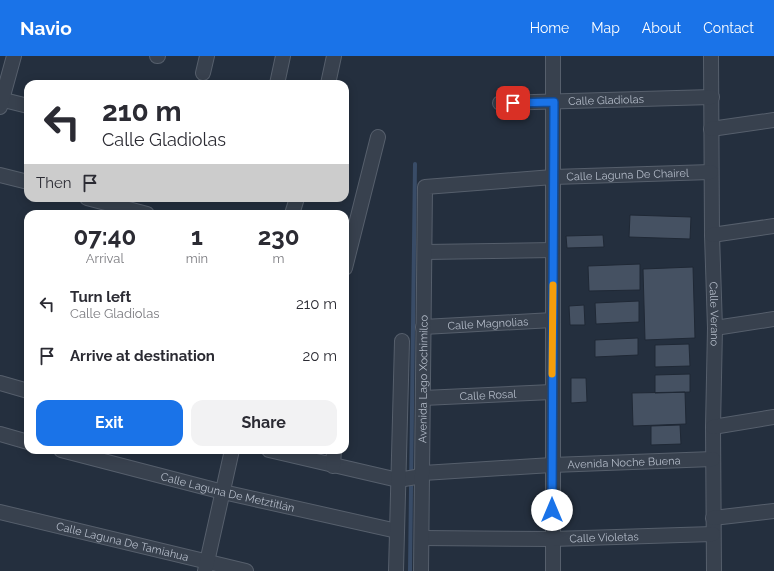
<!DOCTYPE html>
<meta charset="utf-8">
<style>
body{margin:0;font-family:Raleway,sans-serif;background:#f2f2f3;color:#2b2b33;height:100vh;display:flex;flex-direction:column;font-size:15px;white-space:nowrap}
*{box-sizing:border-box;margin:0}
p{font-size:13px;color:#7c7c81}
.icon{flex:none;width:22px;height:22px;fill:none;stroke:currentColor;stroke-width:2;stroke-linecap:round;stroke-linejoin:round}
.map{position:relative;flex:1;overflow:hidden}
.drawer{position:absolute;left:24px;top:154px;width:325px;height:244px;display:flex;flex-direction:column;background:#fff;border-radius:12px;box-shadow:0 2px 10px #0003}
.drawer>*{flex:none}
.guide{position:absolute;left:24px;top:24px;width:325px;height:122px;border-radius:12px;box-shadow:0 2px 10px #0003;background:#fff;color:#2b2b33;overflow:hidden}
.pin{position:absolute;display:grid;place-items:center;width:34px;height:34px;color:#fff;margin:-17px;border-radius:8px;box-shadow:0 2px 6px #0006}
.me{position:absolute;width:44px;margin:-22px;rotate:0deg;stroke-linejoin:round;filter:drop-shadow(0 0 3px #0008)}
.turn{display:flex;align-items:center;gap:14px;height:84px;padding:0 12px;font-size:18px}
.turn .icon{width:52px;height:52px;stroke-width:2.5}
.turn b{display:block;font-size:28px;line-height:34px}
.then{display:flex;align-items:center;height:38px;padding:0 12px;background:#0003;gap:8px;font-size:15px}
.eta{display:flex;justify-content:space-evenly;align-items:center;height:68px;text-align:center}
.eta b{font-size:24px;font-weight:700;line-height:28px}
.cta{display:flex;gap:8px;margin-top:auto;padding:8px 12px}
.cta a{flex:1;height:46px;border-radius:12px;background:#1a73e8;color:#fff;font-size:16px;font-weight:700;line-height:46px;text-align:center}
.cta a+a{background:#f2f2f3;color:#2b2b33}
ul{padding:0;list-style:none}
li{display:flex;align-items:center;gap:12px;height:52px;padding:0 12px}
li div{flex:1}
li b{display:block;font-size:15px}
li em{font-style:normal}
header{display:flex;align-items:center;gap:24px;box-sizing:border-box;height:56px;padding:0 20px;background:#1a73e8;color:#fff}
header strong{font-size:19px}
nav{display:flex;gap:22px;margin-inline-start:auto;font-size:14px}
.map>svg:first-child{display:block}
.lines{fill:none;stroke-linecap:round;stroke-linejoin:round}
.stream{stroke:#394c67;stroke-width:4}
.building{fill:#455162;stroke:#1f2835}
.street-casing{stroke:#565f6c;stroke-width:16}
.street{stroke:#38414e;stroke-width:14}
.route-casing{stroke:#114b97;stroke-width:10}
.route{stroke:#1a73e8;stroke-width:7}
.slow{stroke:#f59e0b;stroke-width:7}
.labels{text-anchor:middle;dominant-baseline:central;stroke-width:3;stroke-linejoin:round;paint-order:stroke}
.street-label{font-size:11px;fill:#b4bcc9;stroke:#1d2633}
</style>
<header>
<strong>Navio</strong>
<nav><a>Home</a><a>Map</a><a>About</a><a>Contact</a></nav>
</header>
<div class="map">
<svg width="774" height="515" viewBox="0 0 774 515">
<rect width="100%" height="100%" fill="#242f3e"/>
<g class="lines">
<path class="stream" d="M410 515 415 108"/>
</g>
<path class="building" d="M630 159 691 161 690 183 629 181Z
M603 179 604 191 567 192 566 180Z
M640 208V234L589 235 588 210Z
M693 211 695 282 645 284 643 213Z
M639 245V266L596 268 595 247Z
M584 249 585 269H570L569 250Z
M638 282V299L595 301V284Z
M689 288 690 310 655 311V289Z
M690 318V336L655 337V319Z
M571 322H586L587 346 571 347Z
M685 336 686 368 633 370 632 337Z
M680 369 681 388 651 389V370Z"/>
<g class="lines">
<g class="street-casing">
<g id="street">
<path d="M157 0H158"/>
<path d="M553 0V515"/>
<path id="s1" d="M711 0 712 179 715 272 713 371 714 515"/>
<path d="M203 17 207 0"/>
<path d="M277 28 283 0"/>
<path d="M328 28 334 0"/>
<path d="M0 43 28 50"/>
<path id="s2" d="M500 47 712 41"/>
<path d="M0 51 14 0"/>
<path d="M711 73 774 64"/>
<path d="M0 119 28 126"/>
<path d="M87 142 147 158"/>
<path d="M292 158 297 142"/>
<path d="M712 179 774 170"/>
<path d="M425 196 553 194"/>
<path d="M345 212 378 81"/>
<path id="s3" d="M423 271 553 264"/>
<path d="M715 272 774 263"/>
<path d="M0 327 28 335"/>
<path id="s4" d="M423 342 552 336"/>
<path d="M713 371 774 361"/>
<path d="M0 378 28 386"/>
<path id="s5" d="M61 394 223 436 397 475"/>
<path id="s6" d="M269 394 398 424 416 421 423 417 552 409 713 403"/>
<path d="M333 410 334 394"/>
<path id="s7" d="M0 456 246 515"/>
<path d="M713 462 774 455"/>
<path id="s8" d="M422 482 552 483 713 478"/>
<path d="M205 515 232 394"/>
<path d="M396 515 402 285"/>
<path id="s9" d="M421 515 425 131 553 121 711 116"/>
</g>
</g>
<use href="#street" class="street"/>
</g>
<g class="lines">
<g class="route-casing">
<path id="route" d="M513 47 554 46 552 454"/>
</g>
<use href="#route" class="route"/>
<path class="slow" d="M552 318 553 229"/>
</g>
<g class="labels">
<g class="street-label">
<text stroke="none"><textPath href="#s2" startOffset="106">Calle Gladiolas</textPath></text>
<text stroke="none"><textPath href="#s9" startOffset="587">Calle Laguna De Chairel</textPath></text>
<text stroke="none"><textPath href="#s1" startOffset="258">Calle Verano</textPath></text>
<text stroke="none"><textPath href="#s3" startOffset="65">Calle Magnolias</textPath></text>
<text stroke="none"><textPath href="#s9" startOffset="192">Avenida Lago Xochimilco</textPath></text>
<text stroke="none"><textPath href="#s4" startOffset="65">Calle Rosal</textPath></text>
<text stroke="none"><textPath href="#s6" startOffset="360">Avenida Noche Buena</textPath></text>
<text stroke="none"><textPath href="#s5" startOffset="172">Calle Laguna De Metztitlán</textPath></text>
<text stroke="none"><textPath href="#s8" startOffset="182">Calle Violetas</textPath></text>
<text stroke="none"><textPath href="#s7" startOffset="126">Calle Laguna De Tamiahua</textPath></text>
</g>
</g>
</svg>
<div class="pin" style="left:513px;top:47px;background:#d93025"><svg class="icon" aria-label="arrive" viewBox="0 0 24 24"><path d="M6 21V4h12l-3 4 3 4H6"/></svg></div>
<svg class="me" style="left:552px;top:454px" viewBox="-20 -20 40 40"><circle r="19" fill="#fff"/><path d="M0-13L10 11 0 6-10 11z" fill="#1a73e8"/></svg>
<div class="guide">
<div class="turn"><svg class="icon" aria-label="left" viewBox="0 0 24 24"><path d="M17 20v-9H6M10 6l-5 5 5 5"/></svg><div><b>210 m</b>Calle Gladiolas</div></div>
<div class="then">Then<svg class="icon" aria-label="arrive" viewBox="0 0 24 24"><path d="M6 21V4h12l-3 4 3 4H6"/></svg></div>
</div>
<section class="drawer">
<div class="eta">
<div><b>07:40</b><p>Arrival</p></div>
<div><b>1</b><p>min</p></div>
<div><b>230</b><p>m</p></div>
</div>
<ul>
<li><svg class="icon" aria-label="left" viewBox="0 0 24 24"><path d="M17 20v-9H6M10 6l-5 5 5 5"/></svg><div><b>Turn left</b><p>Calle Gladiolas</p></div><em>210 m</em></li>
<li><svg class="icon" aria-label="arrive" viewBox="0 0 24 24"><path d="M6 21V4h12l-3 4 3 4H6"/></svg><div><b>Arrive at destination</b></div><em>20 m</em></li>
</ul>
<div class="cta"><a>Exit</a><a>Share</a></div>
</section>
</div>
